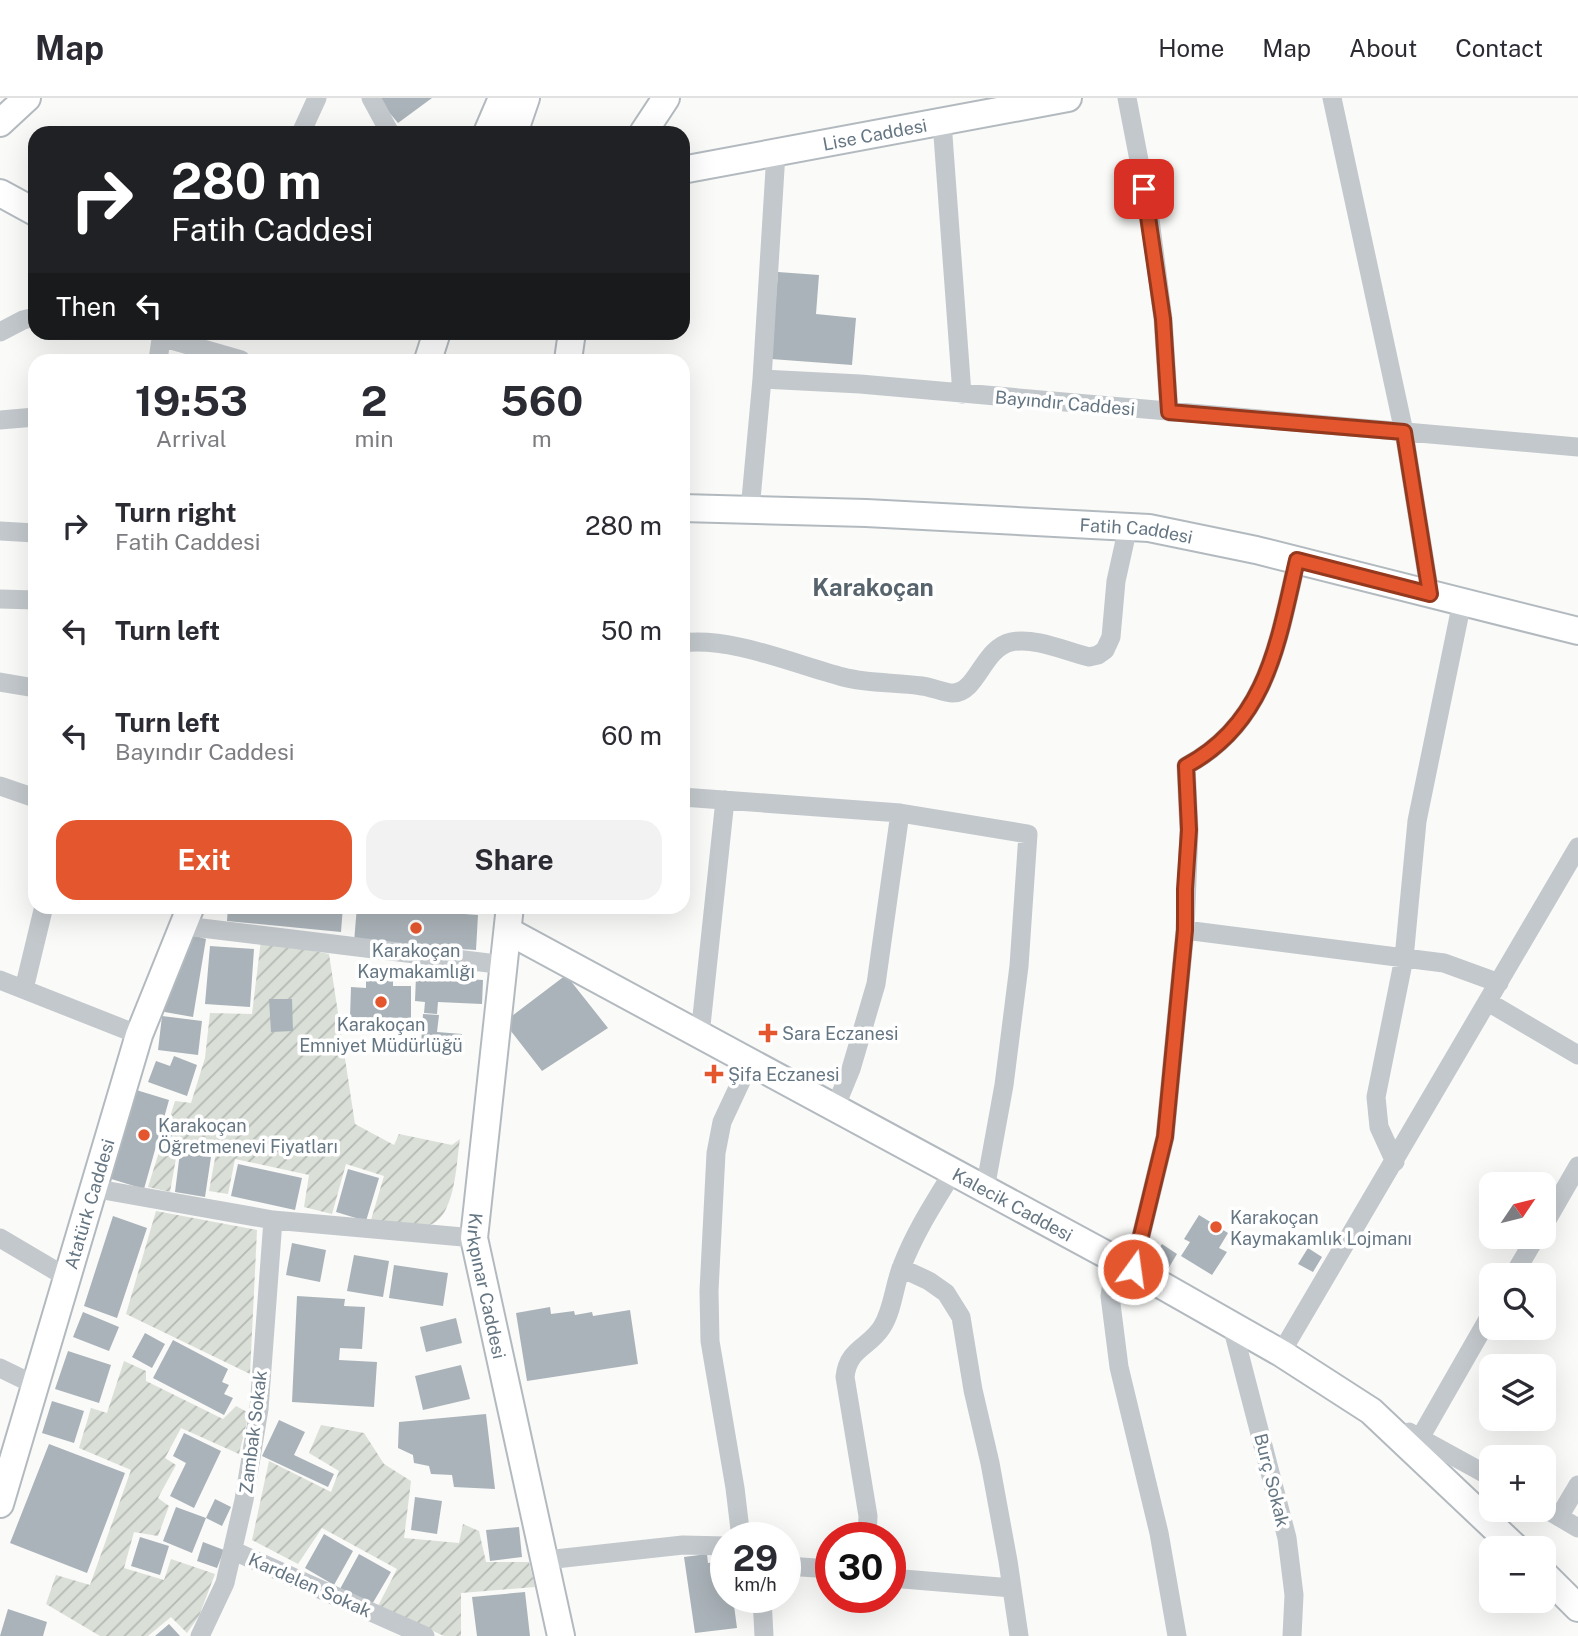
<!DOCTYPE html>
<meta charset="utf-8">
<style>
body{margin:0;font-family:"Public Sans",sans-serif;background:#f2f2f3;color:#2b2b33;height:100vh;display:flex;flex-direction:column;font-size:26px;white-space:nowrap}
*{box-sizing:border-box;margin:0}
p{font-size:23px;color:#7c7c81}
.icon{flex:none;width:38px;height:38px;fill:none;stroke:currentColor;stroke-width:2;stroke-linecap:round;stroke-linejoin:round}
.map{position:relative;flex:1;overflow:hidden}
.side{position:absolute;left:28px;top:256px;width:662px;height:560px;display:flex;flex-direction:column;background:#fff;border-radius:21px;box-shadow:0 7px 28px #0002}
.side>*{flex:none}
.hud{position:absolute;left:28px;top:28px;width:662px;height:214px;border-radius:21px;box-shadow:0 7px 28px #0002;background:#202124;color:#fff;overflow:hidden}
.needle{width:46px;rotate:55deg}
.buttons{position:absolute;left:1479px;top:1074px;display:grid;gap:14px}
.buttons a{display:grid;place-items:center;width:77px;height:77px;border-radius:14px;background:#fff;box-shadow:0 7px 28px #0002;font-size:35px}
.speed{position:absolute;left:710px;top:1424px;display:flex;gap:14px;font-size:35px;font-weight:700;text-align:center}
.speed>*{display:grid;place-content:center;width:91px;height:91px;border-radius:50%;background:#fff;box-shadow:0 7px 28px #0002;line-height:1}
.speed small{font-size:18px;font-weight:400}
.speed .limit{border:10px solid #d22;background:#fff;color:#111}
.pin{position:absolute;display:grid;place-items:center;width:60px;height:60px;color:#fff;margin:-30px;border-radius:14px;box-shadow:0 4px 10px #0006}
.me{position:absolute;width:77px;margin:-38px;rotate:14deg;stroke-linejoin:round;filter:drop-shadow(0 0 5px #0008)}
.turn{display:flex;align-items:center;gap:24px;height:147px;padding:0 28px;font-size:32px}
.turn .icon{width:91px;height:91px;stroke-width:2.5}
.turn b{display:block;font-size:49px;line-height:60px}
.then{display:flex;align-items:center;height:66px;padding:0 28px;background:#0003;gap:14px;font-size:26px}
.eta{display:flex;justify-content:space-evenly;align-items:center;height:119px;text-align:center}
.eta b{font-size:42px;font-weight:700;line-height:49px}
.primary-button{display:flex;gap:14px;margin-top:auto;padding:14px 28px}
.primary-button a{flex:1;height:80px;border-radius:21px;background:#e4572e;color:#fff;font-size:28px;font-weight:700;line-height:80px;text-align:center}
.primary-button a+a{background:#f2f2f3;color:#2b2b33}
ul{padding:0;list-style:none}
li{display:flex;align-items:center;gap:21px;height:105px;padding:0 28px}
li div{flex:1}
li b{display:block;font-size:26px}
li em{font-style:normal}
header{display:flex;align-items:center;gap:42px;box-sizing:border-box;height:98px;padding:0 35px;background:#fff;border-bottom:2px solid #e1e1e2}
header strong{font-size:33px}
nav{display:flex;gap:38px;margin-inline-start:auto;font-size:24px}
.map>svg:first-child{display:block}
.garden{fill:url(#garden-furrows)}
.building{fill:#aab3b9}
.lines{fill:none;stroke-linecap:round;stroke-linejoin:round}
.secondary-casing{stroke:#b3babf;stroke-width:30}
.street{stroke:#c3c8cc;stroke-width:19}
.secondary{stroke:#fff;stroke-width:26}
.route-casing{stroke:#94391e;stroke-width:18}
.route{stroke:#e4572e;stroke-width:12}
.poi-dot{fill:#e4572e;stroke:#fff;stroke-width:2.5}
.labels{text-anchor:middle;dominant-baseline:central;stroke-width:7;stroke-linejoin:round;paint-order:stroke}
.street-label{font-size:18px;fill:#657683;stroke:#fff}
.poi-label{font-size:18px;fill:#657683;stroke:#fff;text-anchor:start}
.district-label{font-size:24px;font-weight:bold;fill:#57646e;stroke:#fff}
</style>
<header>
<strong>Map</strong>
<nav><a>Home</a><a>Map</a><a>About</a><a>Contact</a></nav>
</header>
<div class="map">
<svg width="1578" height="1538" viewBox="0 0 1578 1538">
<defs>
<pattern id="garden-furrows" width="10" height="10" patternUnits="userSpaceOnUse" patternTransform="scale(1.75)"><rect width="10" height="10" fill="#dadfd7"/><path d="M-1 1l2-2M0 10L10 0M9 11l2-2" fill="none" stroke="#b4b9b4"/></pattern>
</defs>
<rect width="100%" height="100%" fill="#fafaf8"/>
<path class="garden" d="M261 842 329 856 355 1026 394 1047 399 1036 452 1047 460 1041C456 1065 456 1123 426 1128 412 1130 387 1124 371 1122L384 1078 346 1066 332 1116 304 1109 309 1077 235 1061 228 1096 209 1093 216 1055 178 1049 170 1094 148 1089 175 1003 191 1005 205 960 210 915 252 916Z
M156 1113 257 1132 250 1276 126 1216Z
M124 1263 146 1273V1283L223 1321 236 1308 249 1315 239 1356 181 1330 165 1360 176 1367 158 1400 169 1408 158 1438 134 1434 124 1470 164 1482 171 1461 215 1476 199 1518 187 1535 171 1519 148 1538H100L46 1506 56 1477 90 1487 131 1372 79 1350 91 1310 107 1315Z
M321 1327 364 1335 384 1366 411 1383 404 1440 459 1445 463 1426 479 1433 486 1464H529L535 1489 461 1495V1538H444L378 1508 397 1471 322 1430 298 1466 252 1442 269 1363 331 1394 339 1373 309 1355Z"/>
<path class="building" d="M377 0H432L398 25Z
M778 174 819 177 816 216 856 220 852 267 771 261Z
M228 808H343L341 834 227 823Z
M357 808 478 817 476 852 354 844Z
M183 834 206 841 193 919 159 913Z
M210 848 254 851 250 909 205 906Z
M566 877 608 930 542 973 504 924Z
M416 878 483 882 482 906 438 904 437 916 424 915 425 904 415 903Z
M366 881 393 882V888H411V920L350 919 351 889 366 890Z
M269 901H292L293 933 271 934Z
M423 916 439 917 437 934 462 936 461 950 421 947Z
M162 918 202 923 198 957 158 952Z
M174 958 197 967 187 998 148 984 156 963 170 968Z
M133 991 169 1002 144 1091 108 1080Z
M180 1054 211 1059 205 1099 175 1094Z
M238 1066 302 1080 295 1112 231 1098Z
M348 1071 379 1080 366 1123 336 1114Z
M1199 1117 1228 1135 1219 1150 1227 1154 1212 1177 1181 1158 1190 1144 1184 1141Z
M113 1118 147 1130 117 1220 84 1208Z
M292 1145 326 1152 320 1184 286 1177Z
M1162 1146 1177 1156 1168 1171 1152 1161Z
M1308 1150 1322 1159 1313 1174 1298 1166Z
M354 1157 389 1163 383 1199 347 1193Z
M394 1167 448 1175 443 1208 389 1200Z
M297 1198 345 1201 344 1208 365 1209 362 1251 340 1250 339 1262 377 1264 374 1309 292 1304Z
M550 1209 551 1216 574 1213 575 1217 592 1214 593 1218 630 1212 638 1266 527 1283 516 1215Z
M83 1214 119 1229 109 1253 73 1239Z
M456 1220 462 1245 426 1254 420 1229Z
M145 1235 165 1246 152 1270 132 1259Z
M173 1242 228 1271 222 1284 229 1287 224 1296 233 1300 224 1317 153 1280Z
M68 1253 111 1267 99 1305 55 1291Z
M461 1267 470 1301 423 1312 415 1278Z
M52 1303 84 1313 74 1345 42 1335Z
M486 1316 495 1391 454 1389 452 1377 431 1376 429 1368 414 1365 413 1357 398 1350 399 1324Z
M279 1322 305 1334 294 1357 334 1376 328 1389 262 1358Z
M184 1335 221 1353 194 1410 170 1398 186 1365 173 1358Z
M49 1346 125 1375 87 1475 10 1445Z
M415 1399 442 1403 437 1436 411 1432Z
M215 1401 231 1409 222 1428 206 1420 192 1455 163 1443 176 1409 206 1420Z
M519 1429 522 1459 490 1463 486 1432Z
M324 1436 353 1453 334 1487 305 1470Z
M140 1439 169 1448 160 1477 131 1468Z
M203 1444 224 1452 217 1470 197 1463Z
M359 1456 391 1474 371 1508 340 1491Z
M707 1456 708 1465 726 1462V1500H733L737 1530 695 1535 684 1459Z
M525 1494 530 1538H477L472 1499Z
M8 1511 47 1524 43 1538H0Z
M169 1526 180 1538H155Z"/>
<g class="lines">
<g class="secondary-casing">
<g id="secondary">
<path d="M0 25 27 0"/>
<path d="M487 35 502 0"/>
<path d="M514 35 526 0"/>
<path d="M643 35 666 0"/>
<path id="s1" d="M682 72 1068 0"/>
<path d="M0 95 35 114"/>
<path d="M428 262 437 234"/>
<path d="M568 262 572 234"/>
<path id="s2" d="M682 410 866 415 1149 430 1256 452 1578 533"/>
<path id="s3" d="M510 808 474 1140 561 1538"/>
<path id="s4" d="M508 833 1142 1176 1281 1255 1371 1313 1517 1451"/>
<path id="s5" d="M0 1406 139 937 191 808"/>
<path d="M1544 1476 1578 1510"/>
</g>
</g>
<path class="street" d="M371 0 390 35
M1127 0 1149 114 1163 221 1169 314
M1332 0 1404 334 1430 496
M942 24 962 296
M301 35 317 0
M0 234 23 222 35 219
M161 239 241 262
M158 262 162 234
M762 281 860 286 1578 349
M0 322 35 319
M750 412 762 281 776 55
M0 433 35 435
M0 501 35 502
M682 545C730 538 796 567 843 579 869 586 896 584 922 588 932 589 944 595 953 595 977 595 983 550 1011 544 1035 539 1065 553 1089 559L1098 557 1105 552 1111 539 1116 483 1128 429
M0 584 35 590
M0 688 35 700
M682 699 900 715 1028 736 1019 868 1004 987 985 1091
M185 828 505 867
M1185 832 1189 732 1186 668C1267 625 1278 544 1297 462
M0 882 139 937
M24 891 44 808
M1488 904 1578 957
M700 937 725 702
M835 1010 851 971 876 886 900 715
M1395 1064 1379 1029 1376 999 1404 860 1417 723 1462 504
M92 1090 273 1122 474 1140
M1544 1127 1578 1068
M0 1140 66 1179
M1116 1162 1110 1198 1119 1269 1159 1435 1177 1538
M901 1170 929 1183 946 1195 961 1219 973 1292 990 1365 1008 1463 1019 1538
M1133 1171 1165 1039 1185 832 1444 865 1499 885
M1513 1178 1536 1139
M1232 1228 1287 1440 1294 1497 1292 1538
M1281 1255 1578 749
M0 1270 35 1287
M1409 1334 1491 1379
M1420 1340 1491 1216
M1544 1410 1578 1430
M1559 1419 1578 1387
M741 1440 735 1390 710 1243 709 1193 716 1055 722 1024 750 964
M867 1440 868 1418 845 1279C848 1250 869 1250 882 1229 893 1212 894 1187 902 1168 915 1134 934 1105 953 1074
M234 1453 425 1538
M546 1462 683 1447 726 1448
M786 1468 831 1471
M891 1480 1012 1490
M762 1500 764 1538
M200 1538 225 1485 244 1402 259 1311 273 1122"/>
<use href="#secondary" class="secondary"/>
</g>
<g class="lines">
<g class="route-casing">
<path id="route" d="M1133 1171 1165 1039 1185 832V791L1189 732 1186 668C1267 625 1278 544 1297 462L1430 496 1404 334 1169 314 1163 221 1144 91"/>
</g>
<use href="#route" class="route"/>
</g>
<g class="poi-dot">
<circle cx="416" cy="830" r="7"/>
<circle cx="381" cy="904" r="7"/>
<path d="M764.5 924.5h7v7h7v7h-7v7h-7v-7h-7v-7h7z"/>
<path d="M710.5 965.5h7v7h7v7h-7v7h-7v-7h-7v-7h7z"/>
<circle cx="144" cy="1037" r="7"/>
<circle cx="1216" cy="1129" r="7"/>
</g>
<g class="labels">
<g class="street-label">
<text stroke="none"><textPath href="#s1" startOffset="196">Lise Caddesi</textPath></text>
<text transform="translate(1065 305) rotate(5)">Bayındır Caddesi</text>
<text stroke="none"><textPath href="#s2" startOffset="455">Fatih Caddesi</textPath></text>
<text stroke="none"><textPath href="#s5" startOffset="313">Atatürk Caddesi</textPath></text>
<text stroke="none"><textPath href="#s4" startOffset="574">Kalecik Caddesi</textPath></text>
<text stroke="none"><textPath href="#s3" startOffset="383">Kırkpınar Caddesi</textPath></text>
<text transform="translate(253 1334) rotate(-83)">Zambak Sokak</text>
<text transform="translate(1272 1382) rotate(76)">Burç Sokak</text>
<text transform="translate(310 1487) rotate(24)">Kardelen Sokak</text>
</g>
<g class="poi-label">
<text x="416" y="852" text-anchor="middle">Karakoçan<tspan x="416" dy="21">Kaymakamlığı</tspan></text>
<text x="381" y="926" text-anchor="middle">Karakoçan<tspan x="381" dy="21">Emniyet Müdürlüğü</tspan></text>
<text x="782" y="935">Sara Eczanesi</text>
<text x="728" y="976">Şifa Eczanesi</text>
<text x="158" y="1027">Karakoçan<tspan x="158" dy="21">Öğretmenevi Fiyatları</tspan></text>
<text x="1230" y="1119">Karakoçan<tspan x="1230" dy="21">Kaymakamlık Lojmanı</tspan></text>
</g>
<g class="district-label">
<text x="873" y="489">Karakoçan</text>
</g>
</g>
</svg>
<div class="buttons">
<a><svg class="needle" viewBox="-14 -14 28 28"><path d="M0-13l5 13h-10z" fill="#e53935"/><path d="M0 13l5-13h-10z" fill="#7c7c81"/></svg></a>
<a><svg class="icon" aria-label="search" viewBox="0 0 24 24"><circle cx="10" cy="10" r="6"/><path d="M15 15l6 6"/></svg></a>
<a><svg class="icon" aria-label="layers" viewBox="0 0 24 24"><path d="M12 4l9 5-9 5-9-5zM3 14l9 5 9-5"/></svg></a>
<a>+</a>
<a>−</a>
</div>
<div class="speed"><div>29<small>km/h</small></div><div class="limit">30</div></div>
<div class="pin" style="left:1144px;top:91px;background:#d93025"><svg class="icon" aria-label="arrive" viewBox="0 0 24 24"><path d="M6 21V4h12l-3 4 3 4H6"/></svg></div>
<svg class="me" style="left:1133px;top:1171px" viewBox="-20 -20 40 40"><circle r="17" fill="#e4572e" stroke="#fff" stroke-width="3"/><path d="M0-11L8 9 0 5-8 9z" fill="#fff"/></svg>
<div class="hud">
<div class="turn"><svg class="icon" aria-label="right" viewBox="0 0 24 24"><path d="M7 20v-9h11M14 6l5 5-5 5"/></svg><div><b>280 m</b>Fatih Caddesi</div></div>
<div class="then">Then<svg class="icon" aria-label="left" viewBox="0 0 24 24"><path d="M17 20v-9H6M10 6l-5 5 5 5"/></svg></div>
</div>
<section class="side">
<div class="eta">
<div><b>19:53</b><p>Arrival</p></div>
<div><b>2</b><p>min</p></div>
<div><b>560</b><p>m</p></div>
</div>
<ul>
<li><svg class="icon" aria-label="right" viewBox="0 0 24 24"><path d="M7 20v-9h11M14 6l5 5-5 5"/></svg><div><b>Turn right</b><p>Fatih Caddesi</p></div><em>280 m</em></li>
<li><svg class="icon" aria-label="left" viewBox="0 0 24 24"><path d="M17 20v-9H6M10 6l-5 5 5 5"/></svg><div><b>Turn left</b></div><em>50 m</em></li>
<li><svg class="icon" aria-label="left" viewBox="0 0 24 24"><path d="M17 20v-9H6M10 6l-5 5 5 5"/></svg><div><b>Turn left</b><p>Bayındır Caddesi</p></div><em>60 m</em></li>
</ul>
<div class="primary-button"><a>Exit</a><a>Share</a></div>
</section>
</div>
